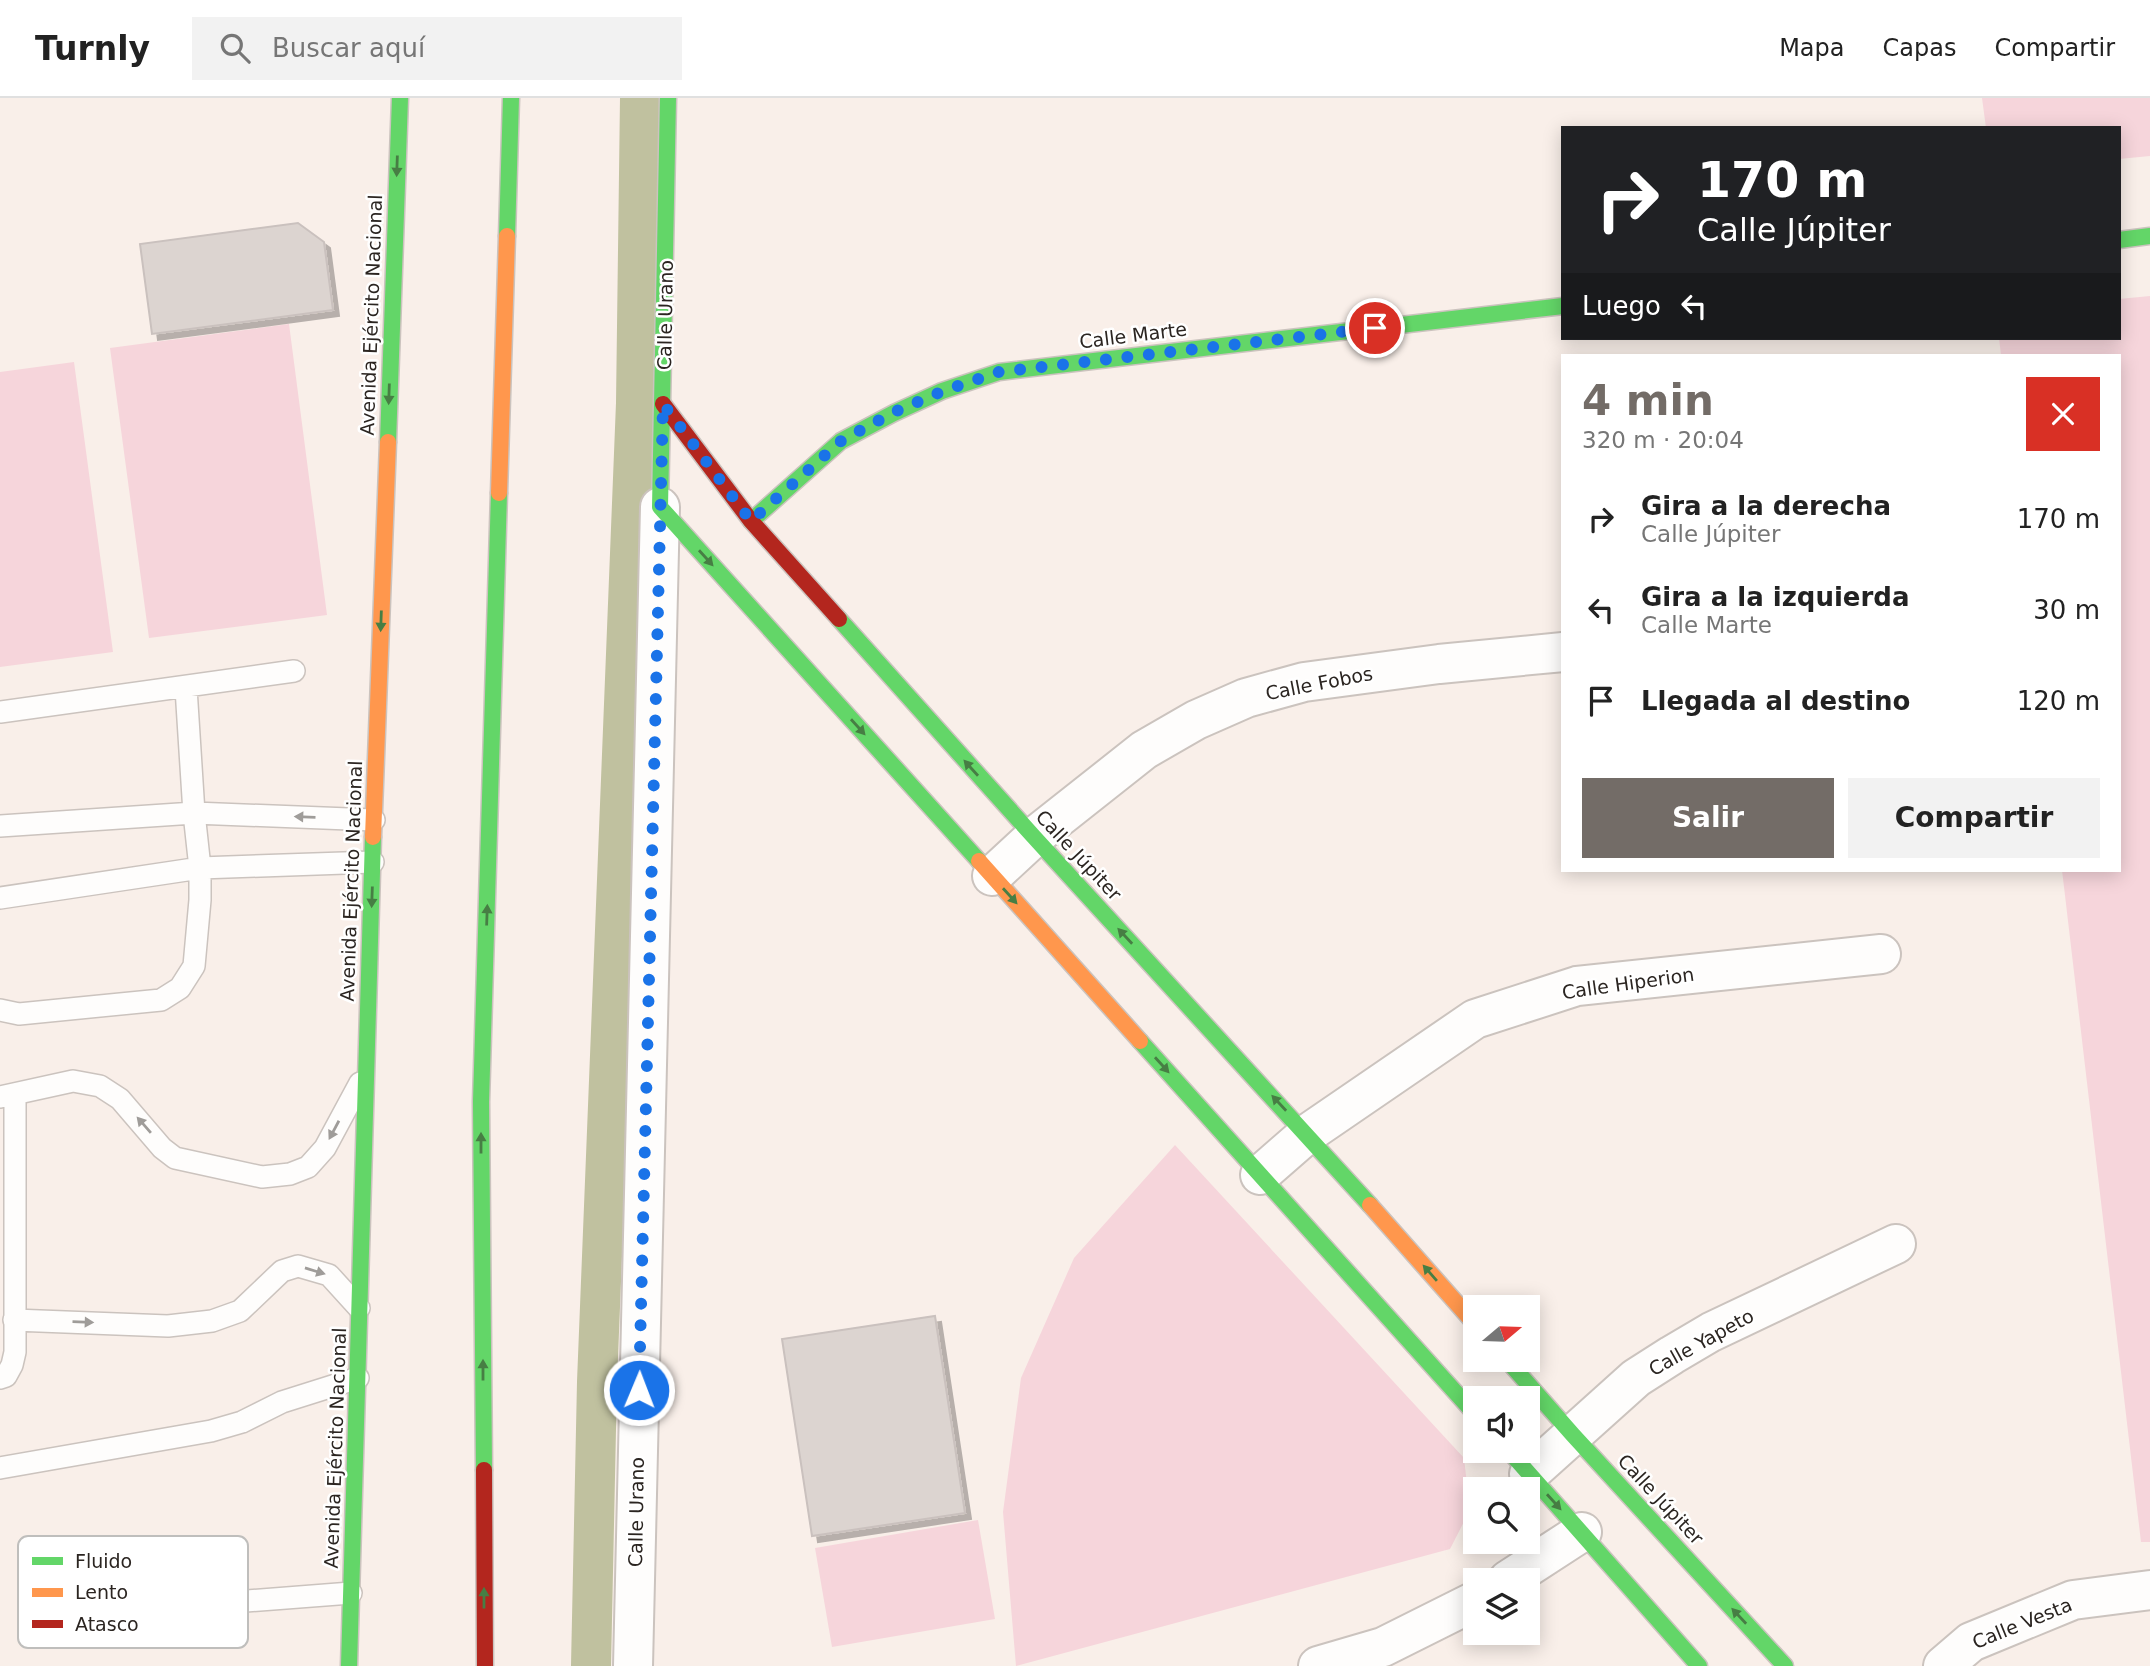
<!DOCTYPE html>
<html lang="es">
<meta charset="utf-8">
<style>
body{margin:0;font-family:"DejaVu Sans",sans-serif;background:#f2f2f2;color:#222;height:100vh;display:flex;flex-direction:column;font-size:26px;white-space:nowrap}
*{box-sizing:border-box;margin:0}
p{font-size:23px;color:#767676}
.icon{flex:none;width:38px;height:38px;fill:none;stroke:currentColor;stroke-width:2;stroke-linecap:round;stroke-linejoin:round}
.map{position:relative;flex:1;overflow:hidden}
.drawer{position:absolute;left:1561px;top:256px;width:560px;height:518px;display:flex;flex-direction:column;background:#fff;border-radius:0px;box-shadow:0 4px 18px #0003}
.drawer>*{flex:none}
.top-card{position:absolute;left:1561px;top:28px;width:560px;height:214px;border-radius:0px;box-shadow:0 4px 18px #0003;background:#202124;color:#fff;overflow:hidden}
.needle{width:46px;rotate:71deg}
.fabs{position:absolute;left:1463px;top:1197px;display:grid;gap:14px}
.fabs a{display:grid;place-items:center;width:77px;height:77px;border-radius:0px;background:#fff;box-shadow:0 4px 18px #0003;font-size:35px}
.pin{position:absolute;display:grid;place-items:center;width:60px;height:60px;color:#fff;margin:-30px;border:4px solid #fff;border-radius:50%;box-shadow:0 2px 7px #0007}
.me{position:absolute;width:77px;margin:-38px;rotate:1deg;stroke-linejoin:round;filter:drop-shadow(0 0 5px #0008)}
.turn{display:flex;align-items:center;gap:24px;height:147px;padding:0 21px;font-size:32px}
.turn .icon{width:91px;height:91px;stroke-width:2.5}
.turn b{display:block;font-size:49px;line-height:60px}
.then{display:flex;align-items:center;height:66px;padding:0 21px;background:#0003;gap:14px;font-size:26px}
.round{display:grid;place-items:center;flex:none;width:74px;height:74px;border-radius:0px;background:#f2f2f2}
.head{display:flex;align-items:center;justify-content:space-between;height:119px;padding:0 21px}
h1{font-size:42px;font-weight:700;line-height:52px;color:#736c67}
.button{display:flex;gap:14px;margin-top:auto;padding:14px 21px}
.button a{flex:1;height:80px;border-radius:0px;background:#736c67;color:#fff;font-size:28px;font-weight:700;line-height:80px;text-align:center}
.button a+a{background:#f2f2f2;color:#222}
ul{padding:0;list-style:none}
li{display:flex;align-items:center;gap:21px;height:91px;padding:0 21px}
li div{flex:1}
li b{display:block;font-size:26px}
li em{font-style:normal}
header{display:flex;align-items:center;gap:42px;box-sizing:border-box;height:98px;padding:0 35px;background:#fff;border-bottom:2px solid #e0e0e0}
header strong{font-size:33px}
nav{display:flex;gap:38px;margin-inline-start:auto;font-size:24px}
.search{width:490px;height:63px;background:#f2f2f2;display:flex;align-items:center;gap:18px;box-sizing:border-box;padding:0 24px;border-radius:0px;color:#767676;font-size:26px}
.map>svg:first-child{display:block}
.green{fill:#f6d5db}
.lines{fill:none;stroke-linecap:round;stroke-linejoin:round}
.canal{stroke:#c0c19f;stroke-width:40}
.building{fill:#dcd4d0;stroke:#cac1be;stroke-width:2;filter:url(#shadow)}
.lane-casing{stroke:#cbc3be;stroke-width:24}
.street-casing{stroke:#cbc3be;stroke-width:42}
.fast-casing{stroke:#cbc3be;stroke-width:19}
.slow-casing{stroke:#cbc3be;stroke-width:19}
.jam-casing{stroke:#cbc3be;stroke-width:19}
.lane{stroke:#fefdfc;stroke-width:21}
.street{stroke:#fefdfc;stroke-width:38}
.fast{stroke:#63d668;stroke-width:16}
.slow{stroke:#ff974d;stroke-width:16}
.jam{stroke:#b3261e;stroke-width:16}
.oneway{fill:#477e44}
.oneway2{fill:#9f9c99}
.route{stroke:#1a73e8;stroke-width:12;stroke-dasharray:0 21.6}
.labels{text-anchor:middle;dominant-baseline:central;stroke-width:5;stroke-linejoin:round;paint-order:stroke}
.street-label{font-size:19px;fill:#2b2521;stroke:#fff}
.key{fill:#fff;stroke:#bfbebc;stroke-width:2}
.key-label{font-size:19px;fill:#2b2521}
</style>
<header>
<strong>Turnly</strong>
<div class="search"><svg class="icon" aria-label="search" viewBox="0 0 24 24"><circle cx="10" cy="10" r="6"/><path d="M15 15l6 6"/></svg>Buscar aquí</div>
<nav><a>Mapa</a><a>Capas</a><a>Compartir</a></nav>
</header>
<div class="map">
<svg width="2150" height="1568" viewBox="0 0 2150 1568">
<defs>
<filter id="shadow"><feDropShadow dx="6" dy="6" stdDeviation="0" flood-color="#0004"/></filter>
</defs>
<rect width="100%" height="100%" fill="#f9efe9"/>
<path class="green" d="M1982 0H2150V58L2119 61V30H1986Z
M2150 198V1444H2141L2062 772H2119V257H2001L1999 240H2119V201Z
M289 226 327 517 149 540 110 250Z
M74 264 113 554 0 569V274Z
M1175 1047 1464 1360 1470 1412 1450 1451 1016 1568 1003 1414 1021 1280 1074 1160Z
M978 1422 995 1521 832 1549 815 1450Z"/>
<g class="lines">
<path class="canal" d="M591 1568 597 1284 636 305 640 0"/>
</g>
<path class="building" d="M298 125 324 144 333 212 152 236 140 146Z
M935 1218 965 1415 812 1438 782 1241Z"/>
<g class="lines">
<g class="lane-casing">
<path id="lane" d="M0 614 294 573
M0 728 194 715 374 722
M0 800 200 770 373 764
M0 912 19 916 161 902 180 890 194 868 200 802V770L194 715 186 590
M0 999 73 983 100 988 120 1001 162 1050 175 1060 262 1079 290 1076 308 1069 325 1050 360 985
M14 1222 168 1228 212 1223 240 1213 282 1173 298 1168 329 1177 359 1210
M0 1280 6 1278 12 1267 15 1254V996
M0 1370 211 1333 242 1324 282 1304 358 1280
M168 1509 351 1495"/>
</g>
<g class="street-casing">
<path id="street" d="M992 778 1034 739 1144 652 1196 622 1246 600 1304 584 1439 566 1563 554
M1260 1077 1307 1036 1475 921 1577 888 1881 856
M1529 1376 1636 1280 1672 1257 1711 1234 1896 1146
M1508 1482 1582 1434
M633 1568 660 409
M1318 1568 1383 1549 1475 1503
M1943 1568 1971 1544 2073 1502 2150 1492"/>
</g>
<g class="fast-casing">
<path id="fast" d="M668 0 660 409 979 763
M507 138 511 0
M2119 142 2150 138
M388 344 400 0
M751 423 841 343 894 315 942 293 999 274 1563 208
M839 521 1034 739 1370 1107
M1140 943 1475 1316
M1507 1262 1573 1337 1785 1568
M1509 1353 1699 1568
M484 1372 481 1004 499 395
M349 1568 373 739"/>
</g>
<g class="slow-casing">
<path id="slow" d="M499 395 507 138
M373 739 388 344
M979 763 1140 943
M1370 1107 1475 1226"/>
</g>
<g class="jam-casing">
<path id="jam" d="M663 306 751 423 839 521
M484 1372 485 1568"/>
</g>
<use href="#lane" class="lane"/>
<use href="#street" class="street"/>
<use href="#fast" class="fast"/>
<use href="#slow" class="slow"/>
<use href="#jam" class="jam"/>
</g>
<defs><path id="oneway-solid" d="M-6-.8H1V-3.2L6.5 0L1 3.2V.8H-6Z" transform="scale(1.75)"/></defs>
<g class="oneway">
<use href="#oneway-solid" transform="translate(397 68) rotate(92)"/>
<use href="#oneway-solid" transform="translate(389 296) rotate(92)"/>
<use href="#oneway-solid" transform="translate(706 460) rotate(48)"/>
<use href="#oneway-solid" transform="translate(381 523) rotate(92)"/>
<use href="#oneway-solid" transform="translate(858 629) rotate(48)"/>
<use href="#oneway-solid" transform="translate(971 670) rotate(-132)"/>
<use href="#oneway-solid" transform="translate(1010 798) rotate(48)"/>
<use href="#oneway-solid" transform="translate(372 799) rotate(92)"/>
<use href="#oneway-solid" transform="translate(487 817) rotate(-88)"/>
<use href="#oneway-solid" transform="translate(1125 838) rotate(-133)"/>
<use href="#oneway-solid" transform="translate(1162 967) rotate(48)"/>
<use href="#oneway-solid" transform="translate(1279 1005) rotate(-133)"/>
<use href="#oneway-solid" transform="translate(481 1045) rotate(-90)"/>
<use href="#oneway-solid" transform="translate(1430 1175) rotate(-131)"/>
<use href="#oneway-solid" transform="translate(483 1272) rotate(-90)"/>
<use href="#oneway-solid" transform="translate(1554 1404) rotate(48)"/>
<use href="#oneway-solid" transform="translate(484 1500) rotate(-90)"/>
<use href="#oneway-solid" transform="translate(1739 1518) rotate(-133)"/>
</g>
<g class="oneway2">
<use href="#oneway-solid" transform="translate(305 719) rotate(-178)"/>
<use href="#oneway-solid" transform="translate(144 1027) rotate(-131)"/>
<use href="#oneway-solid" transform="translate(334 1032) rotate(118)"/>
<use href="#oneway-solid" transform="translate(315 1173) rotate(17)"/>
<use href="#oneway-solid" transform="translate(83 1224) rotate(2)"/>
</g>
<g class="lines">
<path class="route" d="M639 1292 663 306 751 423 841 343 894 314 943 293 999 274 1375 230"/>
</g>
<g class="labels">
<g class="street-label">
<text transform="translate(371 217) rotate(-88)">Avenida Ejército Nacional</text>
<text transform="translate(665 217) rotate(-89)">Calle Urano</text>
<text transform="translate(1133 237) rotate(-7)">Calle Marte</text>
<text transform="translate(1319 585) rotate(-11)">Calle Fobos</text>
<text transform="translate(1079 757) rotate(47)">Calle Júpiter</text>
<text transform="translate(351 783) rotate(-88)">Avenida Ejército Nacional</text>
<text transform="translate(1628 885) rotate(-8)">Calle Hiperion</text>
<text transform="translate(1701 1244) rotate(-29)">Calle Yapeto</text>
<text transform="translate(335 1350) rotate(-88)">Avenida Ejército Nacional</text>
<text transform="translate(1661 1401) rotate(47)">Calle Júpiter</text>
<text transform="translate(636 1414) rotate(-89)">Calle Urano</text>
<text transform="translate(2022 1525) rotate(-22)">Calle Vesta</text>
</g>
</g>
<rect x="18" y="1438" width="230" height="112" rx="10" class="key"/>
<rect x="32" y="1459" width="31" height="8" fill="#63d668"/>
<rect x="32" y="1490" width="31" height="9" fill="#ff974d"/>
<rect x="32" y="1522" width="31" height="8" fill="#b3261e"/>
<g class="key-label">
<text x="75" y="1470">Fluido</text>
<text x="75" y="1501">Lento</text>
<text x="75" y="1533">Atasco</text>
</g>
</svg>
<div class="fabs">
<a><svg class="needle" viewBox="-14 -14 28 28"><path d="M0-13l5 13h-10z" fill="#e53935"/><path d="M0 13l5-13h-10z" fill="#767676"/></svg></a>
<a><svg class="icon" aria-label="sound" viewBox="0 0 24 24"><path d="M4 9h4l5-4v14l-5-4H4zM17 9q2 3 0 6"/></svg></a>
<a><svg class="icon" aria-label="search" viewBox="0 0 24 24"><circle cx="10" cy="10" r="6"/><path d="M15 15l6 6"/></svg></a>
<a><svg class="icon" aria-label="layers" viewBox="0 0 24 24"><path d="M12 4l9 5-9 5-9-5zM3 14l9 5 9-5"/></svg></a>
</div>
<div class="pin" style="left:1375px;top:230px;background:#d93025"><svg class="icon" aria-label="arrive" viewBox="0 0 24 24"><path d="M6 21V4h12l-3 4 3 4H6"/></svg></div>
<svg class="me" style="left:639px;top:1292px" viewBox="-20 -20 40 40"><circle r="17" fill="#1a73e8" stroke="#fff" stroke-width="3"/><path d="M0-11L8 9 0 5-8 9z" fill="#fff"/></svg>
<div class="top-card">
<div class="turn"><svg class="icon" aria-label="right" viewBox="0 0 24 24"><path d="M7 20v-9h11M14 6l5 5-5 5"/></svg><div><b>170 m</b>Calle Júpiter</div></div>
<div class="then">Luego<svg class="icon" aria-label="left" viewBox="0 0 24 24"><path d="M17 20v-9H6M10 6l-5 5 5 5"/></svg></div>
</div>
<section class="drawer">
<div class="head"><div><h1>4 min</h1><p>320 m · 20:04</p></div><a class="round" style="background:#d93025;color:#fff"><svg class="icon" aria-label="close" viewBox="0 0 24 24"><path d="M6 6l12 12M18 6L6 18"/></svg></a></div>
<ul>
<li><svg class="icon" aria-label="right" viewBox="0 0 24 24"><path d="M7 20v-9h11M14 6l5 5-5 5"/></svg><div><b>Gira a la derecha</b><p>Calle Júpiter</p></div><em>170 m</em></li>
<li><svg class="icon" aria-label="left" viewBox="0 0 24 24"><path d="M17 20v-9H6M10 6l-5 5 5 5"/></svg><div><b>Gira a la izquierda</b><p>Calle Marte</p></div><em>30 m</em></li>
<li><svg class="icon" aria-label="arrive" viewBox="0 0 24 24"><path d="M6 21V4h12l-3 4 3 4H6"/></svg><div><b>Llegada al destino</b></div><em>120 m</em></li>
</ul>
<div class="button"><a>Salir</a><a>Compartir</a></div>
</section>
</div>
